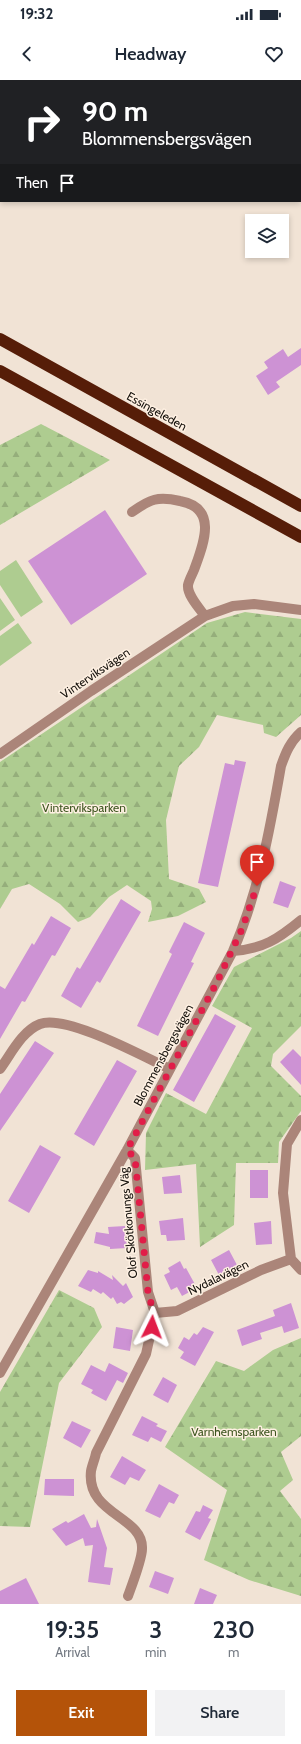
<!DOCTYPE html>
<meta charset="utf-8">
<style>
body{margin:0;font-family:Cabin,sans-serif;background:#f2f2f3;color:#1f2937;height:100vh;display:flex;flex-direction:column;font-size:15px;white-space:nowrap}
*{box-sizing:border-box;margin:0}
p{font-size:13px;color:#747a83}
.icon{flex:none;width:22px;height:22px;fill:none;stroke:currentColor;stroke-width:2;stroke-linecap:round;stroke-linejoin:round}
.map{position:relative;height:1524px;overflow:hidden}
.drawer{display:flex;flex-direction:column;background:#fff;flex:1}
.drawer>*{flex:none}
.banner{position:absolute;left:0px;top:0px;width:301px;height:122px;box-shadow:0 2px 6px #0003;background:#202124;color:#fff;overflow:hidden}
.fabs{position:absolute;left:245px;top:134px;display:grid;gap:8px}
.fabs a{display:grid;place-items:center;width:44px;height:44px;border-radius:0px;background:#fff;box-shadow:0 2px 6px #0003;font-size:20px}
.pin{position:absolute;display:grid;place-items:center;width:34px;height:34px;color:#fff;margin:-41px -17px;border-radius:50% 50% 50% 0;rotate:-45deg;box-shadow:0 0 4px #0007}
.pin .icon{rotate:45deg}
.me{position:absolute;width:44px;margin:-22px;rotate:3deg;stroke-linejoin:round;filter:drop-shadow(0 0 3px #0008)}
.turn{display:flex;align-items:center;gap:14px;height:84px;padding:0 16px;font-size:18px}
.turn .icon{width:52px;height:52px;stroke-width:2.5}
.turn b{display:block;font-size:28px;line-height:34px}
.then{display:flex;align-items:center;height:38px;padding:0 16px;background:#0003;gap:8px;font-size:15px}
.eta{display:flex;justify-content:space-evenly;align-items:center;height:68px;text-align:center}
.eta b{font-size:24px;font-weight:600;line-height:28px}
.button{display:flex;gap:8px;margin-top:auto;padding:8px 16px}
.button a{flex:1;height:46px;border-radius:0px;background:#b45309;color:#fff;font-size:16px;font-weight:600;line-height:46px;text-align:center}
.button a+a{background:#f2f2f3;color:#1f2937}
.status{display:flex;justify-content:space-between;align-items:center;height:28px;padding:0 20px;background:#fff;direction:ltr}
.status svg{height:11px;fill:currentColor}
header{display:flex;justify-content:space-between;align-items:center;height:52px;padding:0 16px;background:#fff;font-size:18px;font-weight:600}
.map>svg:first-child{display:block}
.forest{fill:url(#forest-firs)}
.garden{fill:#aecc90}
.building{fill:#cd92d4}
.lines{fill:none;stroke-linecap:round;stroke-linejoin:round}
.street{stroke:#ab8579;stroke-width:10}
.highway{stroke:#561d08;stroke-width:12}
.route{stroke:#e11d48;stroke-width:7;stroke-dasharray:0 12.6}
.labels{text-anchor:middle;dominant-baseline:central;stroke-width:3;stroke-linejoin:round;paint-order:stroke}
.street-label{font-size:12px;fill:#14100b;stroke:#fef0e2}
.park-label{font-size:12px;fill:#3c541e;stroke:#fef0e2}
</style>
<div class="status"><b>19:32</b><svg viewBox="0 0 49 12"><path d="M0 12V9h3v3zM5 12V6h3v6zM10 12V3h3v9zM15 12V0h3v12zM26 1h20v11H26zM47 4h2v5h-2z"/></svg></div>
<header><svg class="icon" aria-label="back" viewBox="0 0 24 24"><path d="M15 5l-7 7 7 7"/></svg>Headway<svg class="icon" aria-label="heart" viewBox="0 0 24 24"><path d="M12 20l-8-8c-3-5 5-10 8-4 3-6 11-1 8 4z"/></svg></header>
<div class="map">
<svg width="301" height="1524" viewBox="0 0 301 1524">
<defs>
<pattern id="forest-firs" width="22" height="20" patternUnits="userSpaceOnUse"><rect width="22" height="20" fill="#aecc90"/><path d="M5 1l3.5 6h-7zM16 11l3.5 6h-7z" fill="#95ae7b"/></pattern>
</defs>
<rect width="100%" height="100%" fill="#f1e3d5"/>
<path class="forest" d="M0 0H301V25L300 1H1V38Z
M41 344 110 380 0 445V365Z
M245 532 301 539V635L276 657 264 653 263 645 217 635 199 667 179 686 166 740 169 799 199 809 206 822 178 836 148 842 152 829 151 821 127 805 109 817 90 837 78 842 60 824 29 804 12 809 0 829V682L207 543Z
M301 851V946L273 974 271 986 301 1016V1031L279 1062 278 1083H236L234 1145 200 1167 196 1084 145 1090 146 1053 166 1013 206 1034 252 948 212 926 234 887 291 858Z
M59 1210 94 1228 102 1247 59 1303 30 1447 0 1446V1312Z
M301 1258V1356L281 1372 293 1400 280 1411 301 1439V1516L249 1500 204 1480 227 1410 165 1367 216 1281 244 1291 273 1270Z"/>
<path class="garden" d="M16 480 43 522 21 537 0 505V491Z
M0 518 15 540 0 551Z
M18 543 32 563 0 586V556Z"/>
<path class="building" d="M301 268V285L276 302 280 307 268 315 256 296 268 288 264 282 283 269 288 277Z
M105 430 147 494 71 545 28 481Z
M235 680 246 682 218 807 198 803 225 683 234 685Z
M280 801 296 807 288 828 273 823Z
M121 819 141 832 100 903 97 901 81 928 61 916 77 887 80 889Z
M51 836 71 848 55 876 52 875 25 922 22 921 0 959V906L5 909 32 863 34 865Z
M184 842 205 853 191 882 194 883 158 956 137 946 172 874 169 872Z
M215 934 236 946 194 1022 173 1010Z
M35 961 54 973 0 1051V1014Z
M293 969 301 977V1005L280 982Z
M117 980 137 991 94 1066 74 1054Z
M40 1065 61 1077 29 1133 8 1121Z
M250 1090H268V1118H250Z
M180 1095 182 1113 164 1114 162 1097Z
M183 1138 185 1160 167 1161 166 1155H161L159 1141Z
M271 1141 272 1164 256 1165 254 1143Z
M125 1146 127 1168 110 1169V1167L94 1163 96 1152 109 1154 108 1147Z
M229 1170 237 1185 219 1195 211 1180Z
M180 1181 184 1189 186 1188 197 1208 182 1216 177 1207 171 1210 164 1195 170 1192 168 1188Z
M88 1190 98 1193V1191L113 1200 112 1195 123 1206 126 1203 133 1217 124 1224 121 1222 117 1224 113 1217 111 1219 103 1212 101 1214 93 1209 91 1212 78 1206Z
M291 1223 299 1248 284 1253 282 1246 260 1253 262 1259 242 1266 237 1250 275 1236 273 1230Z
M116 1247 133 1250 130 1271 113 1268Z
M203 1247 214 1252 195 1286 180 1278 184 1272 178 1268 184 1257 189 1260 194 1253 197 1255Z
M109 1283 128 1293 123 1303 117 1300 106 1321 91 1313 93 1310 81 1304 91 1285 105 1292Z
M163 1297 177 1305 168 1323 153 1315Z
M142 1336 158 1344 156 1346 167 1351 161 1362 151 1357 148 1362 132 1355Z
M72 1341 91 1350 81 1368 63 1358Z
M122 1376 146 1390 139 1401 130 1397 125 1405 110 1397Z
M45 1399H74V1416L44 1415Z
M159 1404 179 1415 174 1424 169 1422 160 1438 145 1431Z
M203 1425 213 1430 208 1438 211 1439 200 1460 185 1452 196 1431 200 1432Z
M84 1434 91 1448 96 1447 97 1439 107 1468 104 1487 113 1488 110 1505 88 1502 93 1465 85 1466 83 1458 66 1466 52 1449 66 1441 68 1443Z
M155 1491 174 1498 168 1514 149 1507Z
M26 1498 39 1524H0V1511Z
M200 1508 217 1515 213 1524H194Z"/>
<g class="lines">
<path class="street" d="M132 432C150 419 158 416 180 421 219 428 203 465 194 490 192 495 189 500 188 505 187 515 199 528 205 536
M0 674 91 611 205 536 233 526 254 524 301 530
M233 871C263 869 278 859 301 840
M0 989C11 974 22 951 40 944 66 934 144 977 170 989
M301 1040 287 1064 283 1113 291 1179 301 1190
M127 1070 135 1078 148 1212 155 1233 146 1274 96 1373C95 1379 92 1385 91 1391 86 1435 144 1436 142 1469 142 1479 132 1505 128 1516
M155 1233 177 1231 261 1190 291 1179
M0 1293 127 1070 233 871C259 811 270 749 281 686 286 672 290 662 301 652"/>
<path class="highway" d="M0 259 301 426
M0 291 301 457"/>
</g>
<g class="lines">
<path class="route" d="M152 1247 154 1234 148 1212 135 1078 127 1070 217 902 242 849 257 806"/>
</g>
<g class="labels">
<g class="street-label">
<text transform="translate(157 331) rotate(29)">Essingeleden</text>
<text transform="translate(95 593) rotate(-34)">Vinterviksvägen</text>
<text transform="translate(163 975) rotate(-62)">Blommensbergsvägen</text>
<text transform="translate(128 1143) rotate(-95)">Olof Skötkonungs Väg</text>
<text transform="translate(218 1197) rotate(-26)">Nydalavägen</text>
</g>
<g class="park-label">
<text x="84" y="727">Vinterviksparken</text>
<text x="234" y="1351">Varnhemsparken</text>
</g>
</g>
</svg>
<div class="fabs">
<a><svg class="icon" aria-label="layers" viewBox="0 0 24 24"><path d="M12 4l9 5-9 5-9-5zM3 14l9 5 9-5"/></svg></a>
</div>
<div class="pin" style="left:257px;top:806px;background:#d93025"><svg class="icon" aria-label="arrive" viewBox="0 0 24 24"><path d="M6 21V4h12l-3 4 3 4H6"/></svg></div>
<svg class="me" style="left:152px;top:1247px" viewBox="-20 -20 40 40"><path d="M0-17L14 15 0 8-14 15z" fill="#e11d48" stroke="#fff" stroke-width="4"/></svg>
<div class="banner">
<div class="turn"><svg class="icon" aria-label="right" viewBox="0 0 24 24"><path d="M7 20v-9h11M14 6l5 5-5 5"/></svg><div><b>90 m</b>Blommensbergsvägen</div></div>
<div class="then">Then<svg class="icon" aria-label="arrive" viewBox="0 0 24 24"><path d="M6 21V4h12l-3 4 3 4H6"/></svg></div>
</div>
</div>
<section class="drawer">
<div class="eta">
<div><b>19:35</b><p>Arrival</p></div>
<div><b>3</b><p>min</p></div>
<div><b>230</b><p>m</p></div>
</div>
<div class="button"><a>Exit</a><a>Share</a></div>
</section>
